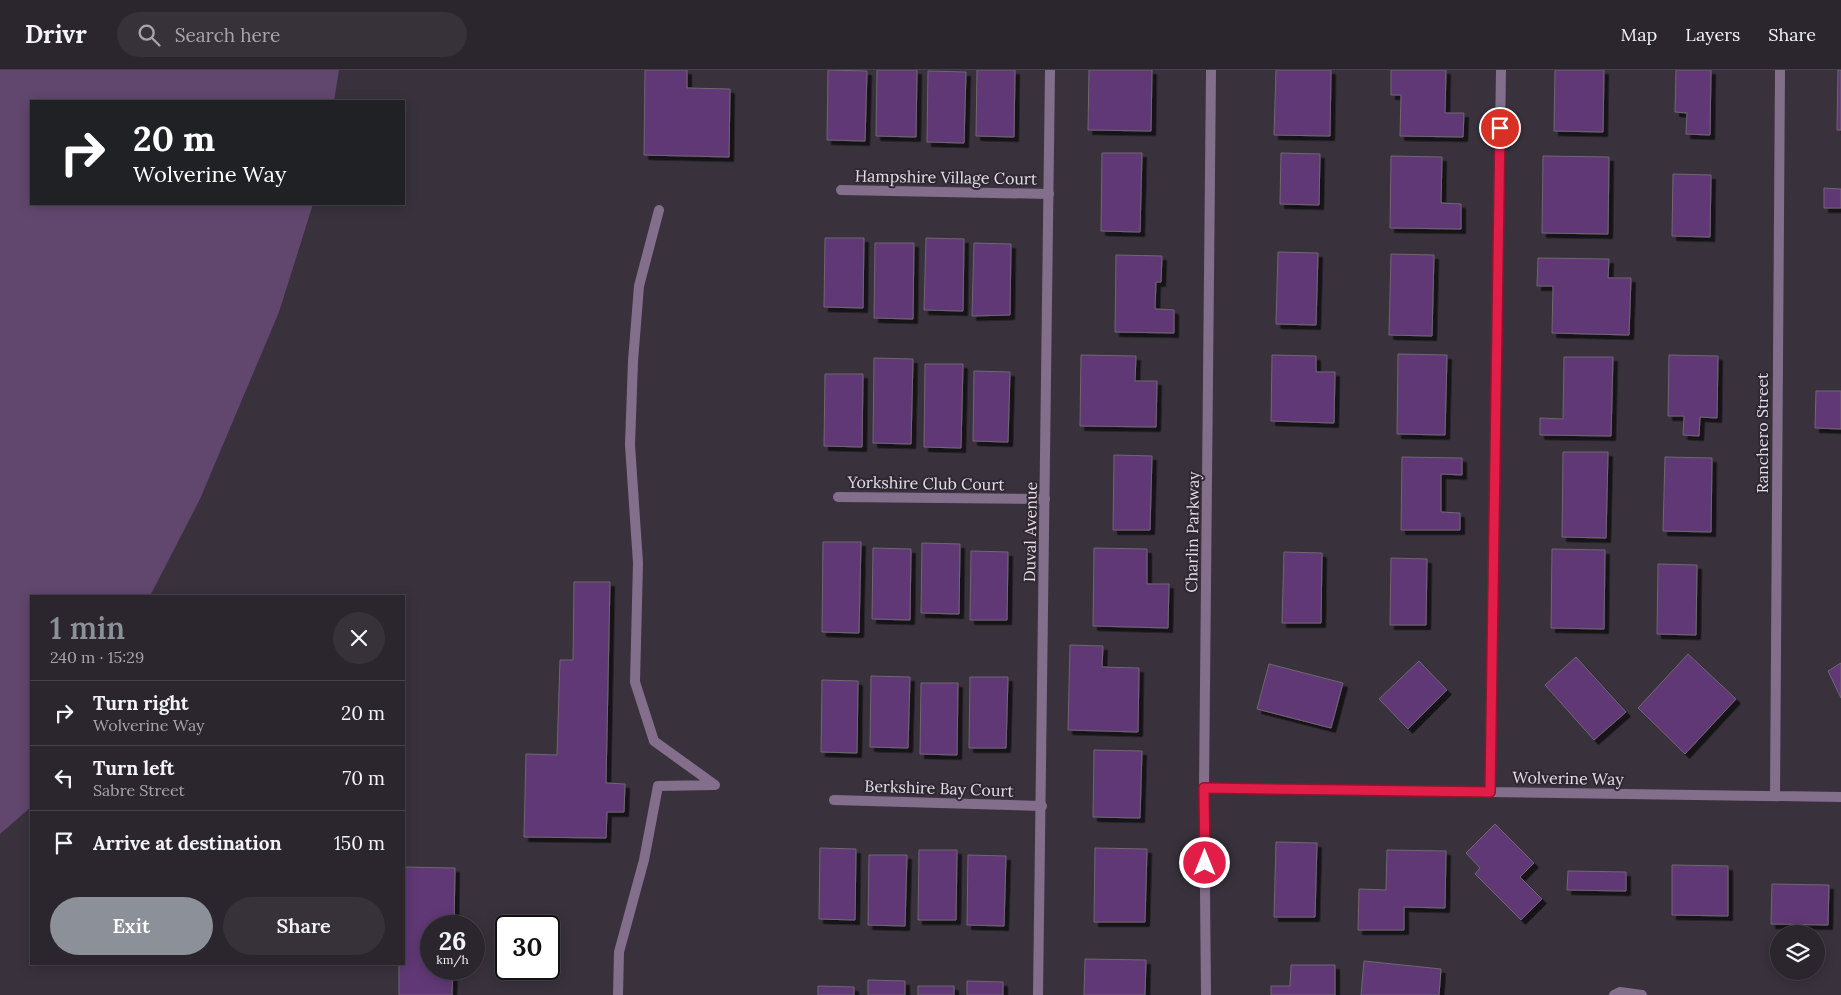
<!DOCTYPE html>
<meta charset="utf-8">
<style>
body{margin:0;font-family:Lora,serif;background:#37323a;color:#f1f3f6;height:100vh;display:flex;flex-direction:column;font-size:19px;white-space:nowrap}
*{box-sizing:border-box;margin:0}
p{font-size:16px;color:#a6a5aa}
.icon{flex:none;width:28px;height:28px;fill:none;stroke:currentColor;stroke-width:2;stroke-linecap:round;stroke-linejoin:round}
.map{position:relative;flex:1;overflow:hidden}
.panel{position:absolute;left:30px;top:525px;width:375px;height:370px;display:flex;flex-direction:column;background:#2b262e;border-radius:0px;box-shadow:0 2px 12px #0003,0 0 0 1px #47434a}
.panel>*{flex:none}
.hud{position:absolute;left:30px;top:30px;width:375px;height:105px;border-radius:0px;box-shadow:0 2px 12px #0003,0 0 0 1px #47434a;background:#202124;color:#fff;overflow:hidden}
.buttons{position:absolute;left:1770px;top:855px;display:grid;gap:10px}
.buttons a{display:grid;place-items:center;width:55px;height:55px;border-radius:50%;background:#2b262e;box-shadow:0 2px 12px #0003,0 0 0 1px #47434a;font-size:25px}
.speed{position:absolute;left:420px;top:845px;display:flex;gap:10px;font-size:25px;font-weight:700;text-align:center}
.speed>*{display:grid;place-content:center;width:65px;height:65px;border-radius:50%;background:#2b262e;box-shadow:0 2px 12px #0003,0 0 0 1px #47434a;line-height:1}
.speed small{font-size:12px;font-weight:400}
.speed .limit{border:2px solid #111;border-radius:8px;background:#fff;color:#111}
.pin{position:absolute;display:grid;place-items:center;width:42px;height:42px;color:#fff;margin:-21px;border:2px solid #fff;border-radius:50%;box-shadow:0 1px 5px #0007}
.me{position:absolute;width:55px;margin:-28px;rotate:0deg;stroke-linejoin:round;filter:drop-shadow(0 0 4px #0008)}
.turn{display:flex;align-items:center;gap:18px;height:105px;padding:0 20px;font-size:22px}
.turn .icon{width:65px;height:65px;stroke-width:2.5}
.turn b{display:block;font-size:35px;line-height:42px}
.round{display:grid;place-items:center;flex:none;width:52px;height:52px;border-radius:26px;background:#37323a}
.head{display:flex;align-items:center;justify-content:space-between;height:85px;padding:0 20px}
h1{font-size:30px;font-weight:600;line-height:38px;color:#8c9099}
.button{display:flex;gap:10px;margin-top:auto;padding:10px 20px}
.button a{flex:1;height:58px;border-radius:30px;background:#8c9099;color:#fff;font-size:20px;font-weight:600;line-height:58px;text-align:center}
.button a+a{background:#37323a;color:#f1f3f6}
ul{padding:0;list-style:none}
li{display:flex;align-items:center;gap:15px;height:65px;padding:0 20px;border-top:1px solid #47434a}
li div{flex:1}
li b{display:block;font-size:19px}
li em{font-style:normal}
header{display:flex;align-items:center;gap:30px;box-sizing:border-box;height:70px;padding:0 25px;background:#2b262e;border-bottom:1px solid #47434a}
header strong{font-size:24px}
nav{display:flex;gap:28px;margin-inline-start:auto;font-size:18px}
.search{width:350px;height:45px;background:#37323a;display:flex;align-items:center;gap:12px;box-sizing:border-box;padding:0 18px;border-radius:28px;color:#a6a5aa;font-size:19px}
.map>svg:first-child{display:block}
.green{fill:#61476d}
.building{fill:#613774;stroke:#6f6773;filter:url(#shadow)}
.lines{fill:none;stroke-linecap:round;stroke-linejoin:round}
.service{stroke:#836f8c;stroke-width:10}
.minor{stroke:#836f8c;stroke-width:10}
.route-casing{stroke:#92132f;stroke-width:12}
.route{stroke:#e11d48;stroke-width:9}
.labels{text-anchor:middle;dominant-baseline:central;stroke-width:4;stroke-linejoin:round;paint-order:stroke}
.street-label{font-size:16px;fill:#e3dfe6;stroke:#2f2833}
</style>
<header>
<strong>Drivr</strong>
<div class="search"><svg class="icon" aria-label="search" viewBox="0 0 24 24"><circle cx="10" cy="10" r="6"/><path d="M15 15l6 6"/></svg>Search here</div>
<nav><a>Map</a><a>Layers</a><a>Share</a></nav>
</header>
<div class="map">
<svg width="1841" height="925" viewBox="0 0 1841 925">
<defs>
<filter id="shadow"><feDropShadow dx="4.5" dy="4.5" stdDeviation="0" flood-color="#0009"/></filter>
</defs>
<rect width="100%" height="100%" fill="#39323d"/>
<path class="green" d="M0 0H339L334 31H31V134H313L279 242 200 429 150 526H31V737L0 764Z"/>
<path class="building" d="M645 0H687V18L730 19 729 87 644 85Z
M828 0 867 1 865 71 827 70Z
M877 0H917L916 67 876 66Z
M977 0H1015L1014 67 976 66Z
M1089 0H1152L1151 61 1088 60Z
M1276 0H1331L1330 66 1274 65Z
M1391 0H1446L1445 43H1464L1463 67 1400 66 1401 25H1391Z
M1555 0H1604L1603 62 1554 61Z
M1676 0H1711L1710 65 1686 64 1687 43 1675 42Z
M1838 0H1841V60H1837Z
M928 1 966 2 964 73 927 72Z
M1102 83H1142L1140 162 1101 161Z
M1281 83 1320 84 1319 135 1280 134Z
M1391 86 1442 87 1441 133 1461 134V159L1390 158Z
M1543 86 1609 87 1608 164 1542 163Z
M1673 104 1711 105 1710 167 1672 166Z
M1824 118 1841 119V138H1824Z
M825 168H864L863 238 824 237Z
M926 168 964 169 963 241 924 240Z
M875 173H914L913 249 874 248Z
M974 173 1011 174 1010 245 972 246Z
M1278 182 1318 183 1316 255 1276 254Z
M1391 184 1434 185 1432 266 1389 265Z
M1116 185 1162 186 1161 212H1156L1155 239 1174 240V263L1115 262Z
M1538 188 1609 189 1608 208H1631L1629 265 1552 263 1553 216H1537Z
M1398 284 1447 285 1445 365 1397 364Z
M1081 285 1136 286 1135 311H1157L1156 357 1080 356Z
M1272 285 1316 286V302H1335L1334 353 1271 351Z
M1669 285 1718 286 1717 348 1700 347 1699 366 1683 365 1684 346H1668Z
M1564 287H1613L1611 366 1540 365V348L1563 349Z
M874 288 913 289 911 374 873 373Z
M925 294H963L961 378 924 377Z
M974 301 1010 302 1008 372 973 371Z
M825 304H863L862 377 824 376Z
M1816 321H1841V359L1815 358Z
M1563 382H1608L1606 468 1562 467Z
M1114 385 1152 386 1150 460H1113Z
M1402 387 1462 388V405L1441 404V442L1460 443V460H1401Z
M1665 387 1712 388 1711 462 1663 461Z
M823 472H861L859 563 822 562Z
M922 473 960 474 959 544 921 543Z
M873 478 911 479 910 550 872 549Z
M1094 478 1147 479V514H1169L1168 558 1093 556Z
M1552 479 1605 480 1604 559 1551 558Z
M971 481 1008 482 1007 550H970Z
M1284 482 1322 483 1321 553H1282Z
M1391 488 1427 489 1426 555H1390Z
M1658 494 1697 495 1696 565 1657 564Z
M574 512H610L606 713 625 714 624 742H607L606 768 524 767 526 684 557 685 560 590H573Z
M1070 575 1103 576 1102 597 1139 598 1138 662 1068 660Z
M1688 584 1736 629 1685 684 1638 638Z
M1576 587 1626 642 1594 670 1545 615Z
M1419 591 1447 620 1408 659 1379 629Z
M1841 593V628L1828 601Z
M1269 594 1343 613 1331 658 1257 639Z
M871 606 910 607 908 678 870 677Z
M970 607H1008L1006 678H969Z
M822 610 858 611 857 683 821 682Z
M921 613H958L957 685 920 684Z
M1094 680 1142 681 1140 748 1093 747Z
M1495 754 1534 793 1520 807 1542 829 1521 850 1475 804 1480 798 1466 783Z
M1276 772 1317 773 1315 847H1274Z
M820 778 856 779 855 850 819 849Z
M1095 778 1147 779 1145 852H1094Z
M919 780H957L956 850H918Z
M1387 780 1446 781 1445 838 1404 837V860H1358L1359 819 1386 820Z
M869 785H907L905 856 868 855Z
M968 785 1006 786 1004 856 967 855Z
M1672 795 1728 796V846L1672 845Z
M404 797 455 798 454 856H431V899H453L452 925H399V894H404Z
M1568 801 1626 802V821L1567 820Z
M1772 814 1829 815 1828 855 1771 854Z
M1085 889 1146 890 1145 925H1084Z
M1364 891 1441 899 1439 925H1361Z
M1291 895H1335V925H1271V916H1290Z
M868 910 905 911V925H868Z
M967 911 1003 912V925H967Z
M818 916 854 917V925H818Z
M918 916H954V925H918Z"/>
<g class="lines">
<path class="service" d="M841 120 1049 124
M659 140 639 216 633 291 630 375 638 493 635 612 654 671 715 715
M838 427 1045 429
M834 730 1042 736
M618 925 619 882 644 790 658 716 715 715
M1614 925 1620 922 1642 925"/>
<path class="minor" d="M1204 718 1841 727
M1490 722 1501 0
M1775 726 1780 0
M1038 925 1050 0
M1206 925 1204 718 1211 0"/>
</g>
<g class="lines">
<g class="route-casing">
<path id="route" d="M1205 793 1204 718 1490 722 1500 58"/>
</g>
<use href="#route" class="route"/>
</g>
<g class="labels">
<g class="street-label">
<text transform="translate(946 107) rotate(1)">Hampshire Village Court</text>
<text transform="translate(1762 363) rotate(-90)">Ranchero Street</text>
<text transform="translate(926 413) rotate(1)">Yorkshire Club Court</text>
<text transform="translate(1030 462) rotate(-89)">Duval Avenue</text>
<text transform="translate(1192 462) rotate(-89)">Charlin Parkway</text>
<text transform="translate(1568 708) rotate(1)">Wolverine Way</text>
<text transform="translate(939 718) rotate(2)">Berkshire Bay Court</text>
</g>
</g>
</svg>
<div class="buttons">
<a><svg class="icon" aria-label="layers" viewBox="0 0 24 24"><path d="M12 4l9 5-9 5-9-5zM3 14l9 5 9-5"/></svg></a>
</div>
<div class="speed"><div>26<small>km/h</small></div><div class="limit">30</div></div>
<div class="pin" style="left:1500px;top:58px;background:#d93025"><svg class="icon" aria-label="arrive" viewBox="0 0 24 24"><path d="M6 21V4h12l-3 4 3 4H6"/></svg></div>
<svg class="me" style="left:1205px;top:793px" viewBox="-20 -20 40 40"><circle r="17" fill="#e11d48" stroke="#fff" stroke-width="3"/><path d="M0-11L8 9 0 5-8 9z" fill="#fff"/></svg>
<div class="hud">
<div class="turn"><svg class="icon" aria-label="right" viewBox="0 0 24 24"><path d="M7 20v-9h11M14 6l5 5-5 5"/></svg><div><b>20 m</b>Wolverine Way</div></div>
</div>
<section class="panel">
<div class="head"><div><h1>1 min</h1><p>240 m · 15:29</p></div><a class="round"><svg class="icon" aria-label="close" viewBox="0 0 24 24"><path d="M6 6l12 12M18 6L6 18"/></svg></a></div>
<ul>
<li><svg class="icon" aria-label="right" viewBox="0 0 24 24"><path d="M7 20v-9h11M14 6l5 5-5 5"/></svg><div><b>Turn right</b><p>Wolverine Way</p></div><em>20 m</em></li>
<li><svg class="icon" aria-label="left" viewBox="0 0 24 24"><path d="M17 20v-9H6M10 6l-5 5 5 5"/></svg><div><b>Turn left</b><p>Sabre Street</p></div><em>70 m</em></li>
<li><svg class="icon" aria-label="arrive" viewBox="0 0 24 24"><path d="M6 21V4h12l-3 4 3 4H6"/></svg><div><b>Arrive at destination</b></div><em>150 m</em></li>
</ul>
<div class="button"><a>Exit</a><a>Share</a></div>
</section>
</div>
